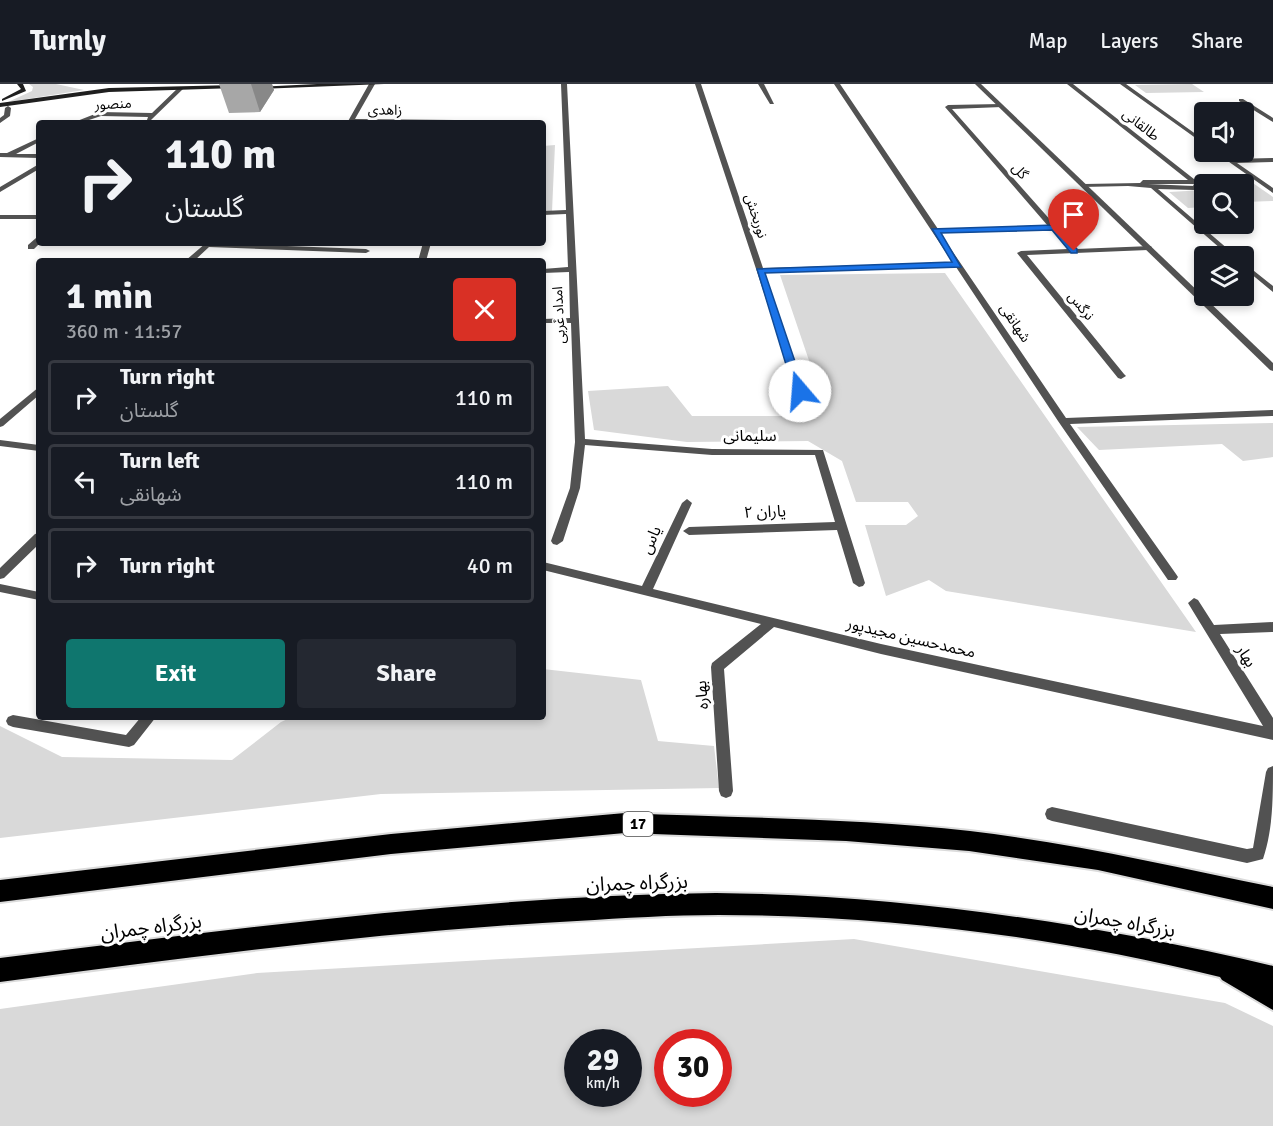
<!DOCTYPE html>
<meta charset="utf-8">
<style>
body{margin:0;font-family:Signika,"Noto Sans Arabic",sans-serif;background:#242831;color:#f1f3f6;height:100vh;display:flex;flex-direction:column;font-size:22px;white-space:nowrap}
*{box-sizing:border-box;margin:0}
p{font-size:20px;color:#9ea1a6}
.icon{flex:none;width:33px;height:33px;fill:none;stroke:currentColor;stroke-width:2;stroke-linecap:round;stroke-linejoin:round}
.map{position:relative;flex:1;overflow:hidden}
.details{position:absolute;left:36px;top:174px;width:510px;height:462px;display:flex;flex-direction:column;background:#171b24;border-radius:6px;box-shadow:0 3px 9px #0003}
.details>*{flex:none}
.guide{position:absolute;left:36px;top:36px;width:510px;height:126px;border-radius:6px;box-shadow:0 3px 9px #0003;background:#171b24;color:#f1f3f6;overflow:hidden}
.fabs{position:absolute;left:1194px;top:18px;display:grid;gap:12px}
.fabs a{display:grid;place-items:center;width:60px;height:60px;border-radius:6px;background:#171b24;box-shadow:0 3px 9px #0003;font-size:30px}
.speed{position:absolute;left:564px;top:945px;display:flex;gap:12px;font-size:30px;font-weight:700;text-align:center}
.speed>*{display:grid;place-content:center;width:78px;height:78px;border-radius:50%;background:#171b24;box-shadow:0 3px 9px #0003;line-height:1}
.speed small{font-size:15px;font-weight:400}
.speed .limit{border:9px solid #d22;background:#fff;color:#111}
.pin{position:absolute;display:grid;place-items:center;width:51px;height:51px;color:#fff;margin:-62px -26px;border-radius:50% 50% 50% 0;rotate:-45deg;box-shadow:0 0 6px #0007}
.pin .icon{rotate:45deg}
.me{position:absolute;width:66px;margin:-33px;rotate:342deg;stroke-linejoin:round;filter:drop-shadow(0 0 4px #0008)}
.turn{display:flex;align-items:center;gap:21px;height:126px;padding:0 30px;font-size:27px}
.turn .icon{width:78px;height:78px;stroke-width:2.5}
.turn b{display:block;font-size:42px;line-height:51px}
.round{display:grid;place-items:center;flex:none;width:63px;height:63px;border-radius:6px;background:#242831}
.overview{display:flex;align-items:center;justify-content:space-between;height:102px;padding:0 30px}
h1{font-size:36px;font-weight:800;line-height:45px}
.action{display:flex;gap:12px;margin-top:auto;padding:12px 30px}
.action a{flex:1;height:69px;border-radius:6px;background:#0f766e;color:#fff;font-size:24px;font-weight:800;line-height:69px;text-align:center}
.action a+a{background:#242831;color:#f1f3f6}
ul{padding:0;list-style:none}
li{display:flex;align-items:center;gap:18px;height:75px;margin:0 12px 9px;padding:0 18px;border:3px solid #363941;border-radius:6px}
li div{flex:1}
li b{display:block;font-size:22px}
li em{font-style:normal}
header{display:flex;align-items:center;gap:36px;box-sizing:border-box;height:84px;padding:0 30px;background:#171b24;border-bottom:2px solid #363941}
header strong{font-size:28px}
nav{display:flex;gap:33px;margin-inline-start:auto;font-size:21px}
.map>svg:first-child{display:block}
.green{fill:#d9d9d9;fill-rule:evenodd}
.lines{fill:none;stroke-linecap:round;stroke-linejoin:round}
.trunk-casing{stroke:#dbdbdb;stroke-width:4}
.minor{fill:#525252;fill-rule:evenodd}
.tertiary{fill:#525252;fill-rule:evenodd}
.secondary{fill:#1f1f1f;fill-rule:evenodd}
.trunk{fill:#000;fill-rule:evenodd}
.wall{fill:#a7a7a7}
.shaded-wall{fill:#888}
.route{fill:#1a73e8;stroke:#114b97;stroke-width:1.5}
.labels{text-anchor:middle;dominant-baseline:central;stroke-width:6;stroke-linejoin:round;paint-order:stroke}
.far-street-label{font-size:14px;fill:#000;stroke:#fff}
.shield{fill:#fff;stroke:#4c4c4c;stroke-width:1.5}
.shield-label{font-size:15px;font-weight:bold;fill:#000}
.street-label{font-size:16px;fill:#000;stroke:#fff}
.near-street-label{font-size:20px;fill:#000;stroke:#fff}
</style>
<header>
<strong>Turnly</strong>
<nav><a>Map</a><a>Layers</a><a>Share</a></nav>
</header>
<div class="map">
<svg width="1273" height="1042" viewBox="0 0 1273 1042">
<rect width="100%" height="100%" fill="#fff"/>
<path class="green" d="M29 0H56L84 6 8 18 32 7 33 3Z
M1192 0 1204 8 1146 9 1135 1Z
M555 61 552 127H543V62Z
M1247 95 1273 113V117L1244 118V100L1204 101 1198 96Z
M1204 106V123L1188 124 1169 108Z
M945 189 1196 548 946 507 929 496 886 512 865 441H906L918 432 908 418H856L842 377 808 357 687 358 594 346 588 307 668 302 692 332H798L811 311 821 312 780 191Z
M1273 339V373L1243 377 1222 360 1099 366 1077 343Z
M543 585 641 596 658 657 714 662 719 704 381 710 0 754V642L62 673 232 676 281 638 292 633H543Z
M854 855 1225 919 1273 942V1042H0V925L257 889ZM628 958V1010H578V958ZM718 958V1010H668V958Z"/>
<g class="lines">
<g class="trunk-casing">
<path id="trunk" d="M625 729C740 734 855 734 970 747 1072 759 1172 782 1273 803V825L1098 786 969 767 846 757 625 749 391 770 0 818V796L391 750Z
M716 809C904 811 1090 839 1273 882V926L1222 896 1220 893C1058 853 886 831 719 831 672 831 624 834 577 837 384 847 192 873 0 898V874C238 845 476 812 716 809Z"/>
</g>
<path class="minor" d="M369 0H375L355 35 455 36 458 38 347 39Z
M561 0H567L585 355 712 365 823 366 865 499 863 502 859 503 853 499 837 446 689 451 683 447 689 443 835 438 815 371H712L585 361 580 404 563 457 557 461 553 460 551 457 570 404 575 358 571 239H543V235L570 234 569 188 543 189V185L568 183 566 130 543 131V127L566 126Z
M695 0H701L763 184 953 179 834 0H840L938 145 1048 142 945 23 948 21 1000 20 1002 23 952 25 1076 165 1151 162 1152 164 1148 166 1027 171 1124 290 1126 292 1121 295 1118 294 1017 169 1021 167 1068 165 1052 146 940 149 1066 334 1273 326V332L1070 340 1176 490 1178 493 1176 496H1168L1058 337 956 183 764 188 805 307 803 309H797Z
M758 0H764L774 20H770Z
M1067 0H1073L1199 99 1198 104 1195 106 1158 105 1236 172H1229L1151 104 1128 102 1082 103 1081 102 1084 100 1140 99 1143 96H1188ZM1148 100H1194L1193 102Z
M1120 0H1126L1204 56V60Z
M179 3 184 4 151 36H147L148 33 101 32 80 39H72L100 28 152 29Z
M1239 15H1243L1273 34V38L1239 17Z
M8 22 11 24 10 32 0 39V34L4 31 5 24Z
M39 54V58L16 70H39V74L0 73V69H7Z
M1215 68H1221L1232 75 1273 74V78L1237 79 1273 104V109Z
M39 80V85L0 108V103Z
M0 131H39V135H0Z
M36 154H39L40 159 34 165H28V161Z
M111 159H119L114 162Z
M206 159 366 165 370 167 366 169 209 163 194 177H185Z
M423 159H431L426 177H418Z
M1244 179 1273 202V208L1244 184Z
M39 303V311L3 342 0 343V335Z
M0 356 39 361V367L0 362Z
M687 415 692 419 653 505 881 560 1263 642 1188 519 1194 514 1198 516 1214 541 1273 538V548L1220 550 1273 634V656L881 570 774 543 724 585 733 707 731 712 726 714 721 712 719 707 711 583 712 579 761 540 543 486V478L642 502 682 419Z
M39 449V460L4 494 0 495V484L35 450Z
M0 500 39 508V516L0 508Z
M13 631 126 651 141 633H156L134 661 129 663 13 643 8 641 6 637 8 633Z
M1273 682C1273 713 1273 746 1263 775L1247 779 1052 737 1047 735 1045 730 1047 725 1052 723 1247 765 1253 764 1266 688 1268 684Z"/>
<path class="tertiary" d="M975 0H981L1273 279V287L1270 286Z"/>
<path class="secondary" d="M17 0H23L26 7 2 17V15L21 5Z
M317 0H384L259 5 256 3Z
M235 1 237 4 109 8 0 23V19L109 4Z"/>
<use href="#trunk" class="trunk"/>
</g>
<path class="wall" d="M219 0H272L274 6 260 28 229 29Z"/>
<path class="shaded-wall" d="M251 0H272L274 6 260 28Z"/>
<path class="route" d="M1054 141 1077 165V169H1071L1052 146 941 149 961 183 765 189 805 307 800 310 794 307 757 185 952 178 932 145Z"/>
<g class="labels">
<g class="far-street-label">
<text transform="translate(113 20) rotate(-3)">منصور</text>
<text transform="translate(385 26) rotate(1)">زاهدی</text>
<text transform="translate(1141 41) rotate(38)">طالقانی</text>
<text transform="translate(1020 87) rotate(49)">گل</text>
<text transform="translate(756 132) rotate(72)">نوربخش</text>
<text transform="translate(1081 222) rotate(50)">نرگس</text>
<text transform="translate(559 231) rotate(-93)">امداد غربی</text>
<text transform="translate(1015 239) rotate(56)">شهانقی</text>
</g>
<rect class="shield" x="623" y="728" width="30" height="24" rx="4.5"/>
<g class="shield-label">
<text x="638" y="740">17</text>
</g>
<g class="street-label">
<text x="750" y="352">سلیمانی</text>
<text transform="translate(765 428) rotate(-2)">یاران ٢</text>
<text transform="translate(651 456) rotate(-66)">یاس</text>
<text transform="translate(911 554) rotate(13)">محمدحسین مجیدپور</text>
<text transform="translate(1246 572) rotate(58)">بهار</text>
<text transform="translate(702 611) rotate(-94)">بهاره</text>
</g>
<g class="near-street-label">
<text transform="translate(637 799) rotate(-2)">بزرگراه چمران</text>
<text transform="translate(1125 838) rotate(10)">بزرگراه چمران</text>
<text transform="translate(151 843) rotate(-7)">بزرگراه چمران</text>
</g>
</g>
</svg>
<div class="fabs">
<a><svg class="icon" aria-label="sound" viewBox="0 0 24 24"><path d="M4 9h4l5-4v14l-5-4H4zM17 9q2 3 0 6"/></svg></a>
<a><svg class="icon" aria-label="search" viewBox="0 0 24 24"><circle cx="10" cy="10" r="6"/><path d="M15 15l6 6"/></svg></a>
<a><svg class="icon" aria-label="layers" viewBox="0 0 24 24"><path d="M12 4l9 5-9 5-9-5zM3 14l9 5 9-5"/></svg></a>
</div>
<div class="speed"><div>29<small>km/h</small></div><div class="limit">30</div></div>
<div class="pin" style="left:1074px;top:167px;background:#d93025"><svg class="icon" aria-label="arrive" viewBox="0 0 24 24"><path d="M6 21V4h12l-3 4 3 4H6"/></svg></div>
<svg class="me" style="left:800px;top:307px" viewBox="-20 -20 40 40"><circle r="19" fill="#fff"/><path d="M0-13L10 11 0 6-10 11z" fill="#1a73e8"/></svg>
<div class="guide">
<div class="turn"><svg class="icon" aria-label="right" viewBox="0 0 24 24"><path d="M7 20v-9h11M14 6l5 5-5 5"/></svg><div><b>110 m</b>گلستان</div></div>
</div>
<section class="details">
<div class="overview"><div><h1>1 min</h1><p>360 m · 11:57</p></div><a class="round" style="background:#d93025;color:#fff"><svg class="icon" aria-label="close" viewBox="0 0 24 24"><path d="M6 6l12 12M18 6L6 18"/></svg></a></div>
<ul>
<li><svg class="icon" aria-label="right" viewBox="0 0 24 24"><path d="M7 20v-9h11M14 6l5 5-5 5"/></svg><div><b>Turn right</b><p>گلستان</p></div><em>110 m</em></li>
<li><svg class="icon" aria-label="left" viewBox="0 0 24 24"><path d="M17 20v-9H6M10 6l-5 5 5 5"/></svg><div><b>Turn left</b><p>شهانقی</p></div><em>110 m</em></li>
<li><svg class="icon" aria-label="right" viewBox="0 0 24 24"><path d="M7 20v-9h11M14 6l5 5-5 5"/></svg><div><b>Turn right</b></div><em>40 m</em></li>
</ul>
<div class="action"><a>Exit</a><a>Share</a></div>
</section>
</div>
